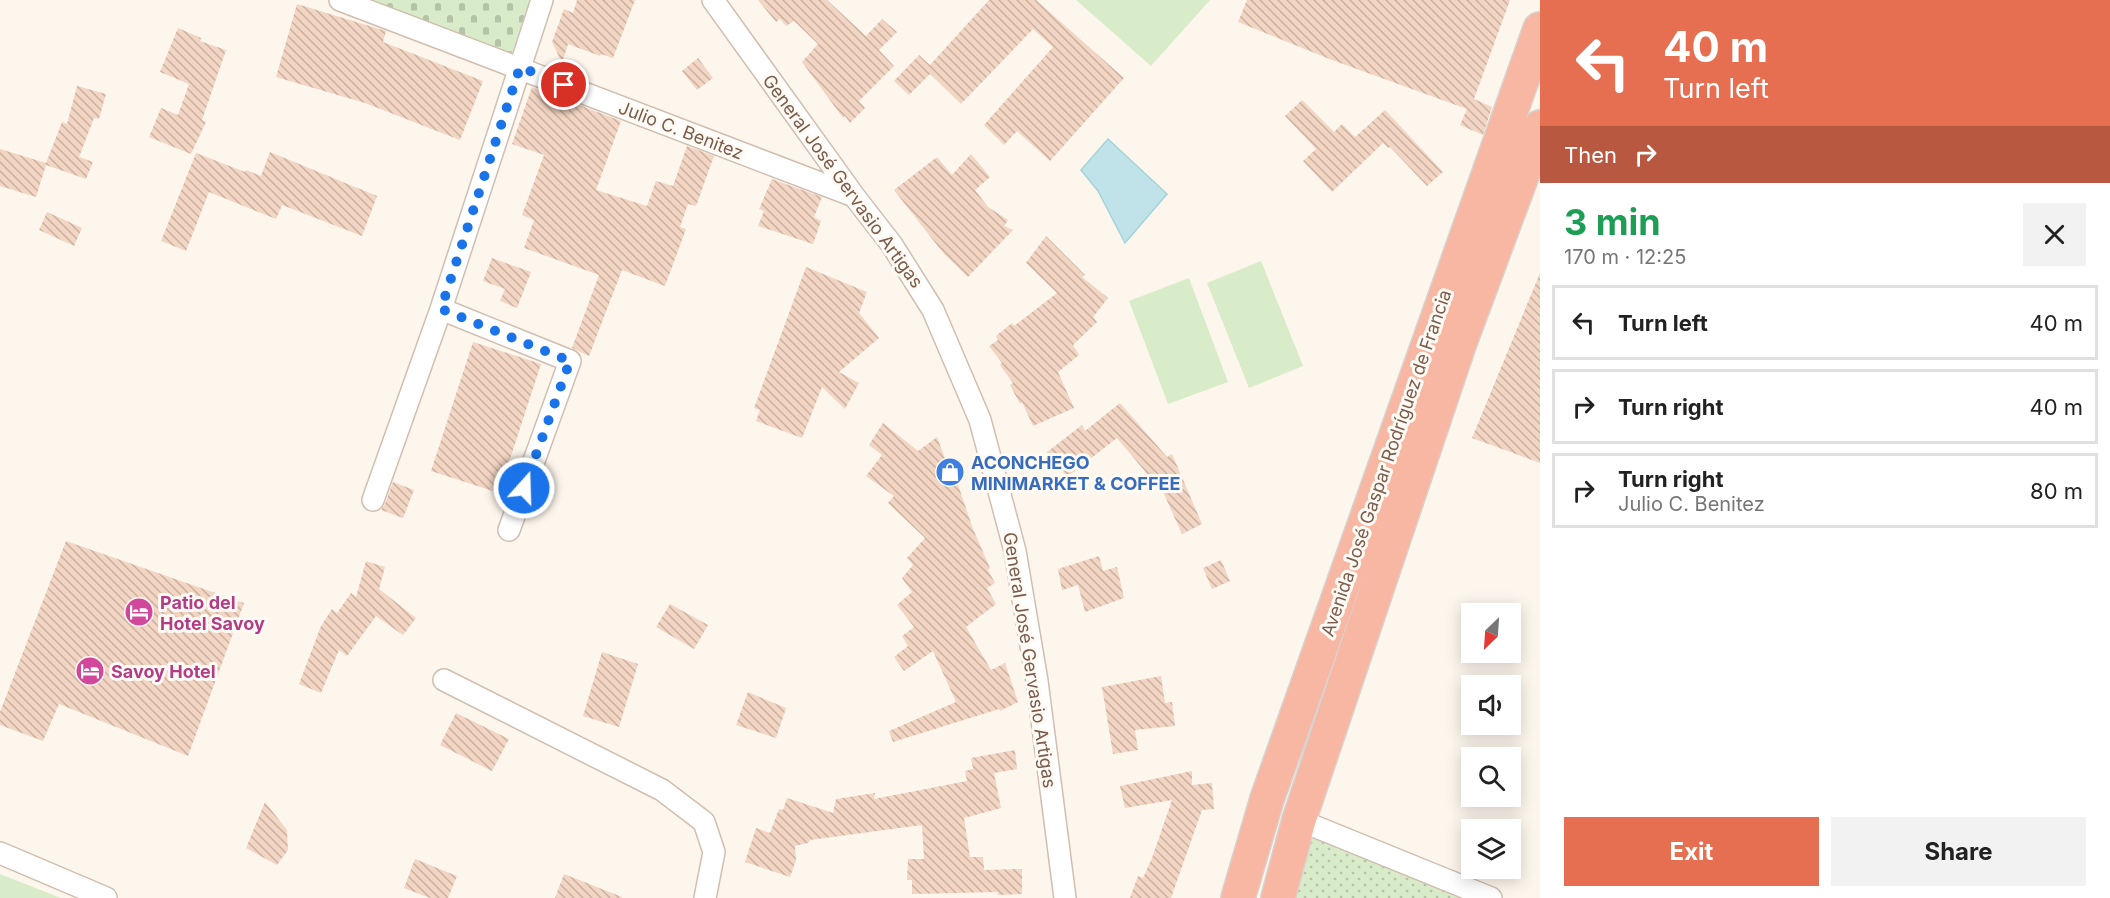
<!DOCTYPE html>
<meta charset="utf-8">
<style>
body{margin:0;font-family:Inter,sans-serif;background:#f2f2f2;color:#222;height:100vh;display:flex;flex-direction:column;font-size:22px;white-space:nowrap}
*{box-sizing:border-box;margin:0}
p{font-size:20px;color:#767676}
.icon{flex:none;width:33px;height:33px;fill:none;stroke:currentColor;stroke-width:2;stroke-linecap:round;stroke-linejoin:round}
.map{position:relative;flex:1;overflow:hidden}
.sheet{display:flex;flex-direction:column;background:#fff;width:570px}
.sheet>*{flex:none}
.guide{background:#e76f51;color:#fff;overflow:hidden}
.needle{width:39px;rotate:205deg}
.tools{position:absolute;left:1461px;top:603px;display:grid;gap:12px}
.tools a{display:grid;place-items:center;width:60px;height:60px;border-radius:0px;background:#fff;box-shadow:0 3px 15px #0003;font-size:30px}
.pin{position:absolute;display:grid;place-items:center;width:51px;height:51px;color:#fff;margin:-26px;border:3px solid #fff;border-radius:50%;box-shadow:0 2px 6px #0007}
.me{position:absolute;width:66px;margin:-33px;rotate:20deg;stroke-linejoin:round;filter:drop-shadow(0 0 4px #0008)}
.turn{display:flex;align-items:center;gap:21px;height:126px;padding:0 24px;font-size:27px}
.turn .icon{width:78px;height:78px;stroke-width:2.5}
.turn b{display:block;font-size:42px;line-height:51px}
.then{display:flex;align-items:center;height:57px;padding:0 24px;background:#0003;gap:12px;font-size:22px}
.round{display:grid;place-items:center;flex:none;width:63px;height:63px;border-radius:0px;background:#f2f2f2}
.overview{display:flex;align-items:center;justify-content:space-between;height:102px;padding:0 24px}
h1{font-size:36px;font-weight:700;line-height:45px;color:#1e9e55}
.action{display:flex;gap:12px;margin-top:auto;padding:12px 24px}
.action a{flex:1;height:69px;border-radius:0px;background:#e76f51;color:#fff;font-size:24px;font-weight:700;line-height:69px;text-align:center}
.action a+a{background:#f2f2f2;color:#222}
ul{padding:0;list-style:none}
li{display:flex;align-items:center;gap:18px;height:75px;margin:0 12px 9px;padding:0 12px;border:3px solid #e0e0e0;border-radius:0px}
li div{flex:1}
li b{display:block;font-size:22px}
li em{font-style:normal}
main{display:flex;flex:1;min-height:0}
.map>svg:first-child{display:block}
.grass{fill:url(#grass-dots)}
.cemetery{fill:url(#cemetery-stones)}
.green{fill:#d8ecc9}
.water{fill:#bfe3e8;stroke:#a5d3da;stroke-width:1.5}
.building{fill:url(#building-back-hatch)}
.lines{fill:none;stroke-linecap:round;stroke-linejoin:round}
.street-casing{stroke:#d1beb0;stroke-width:24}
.highway-casing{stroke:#dad1cd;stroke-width:36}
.street{stroke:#fff;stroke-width:21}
.highway{stroke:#f7b7a3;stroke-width:33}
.route{stroke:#1a73e8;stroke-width:10;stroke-dasharray:0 18}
.labels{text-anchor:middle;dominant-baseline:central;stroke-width:6;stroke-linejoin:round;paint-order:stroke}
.street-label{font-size:18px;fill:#7a5c4d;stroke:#fffaf3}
.shop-label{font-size:18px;font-weight:bold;fill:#366cbe;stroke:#fffaf3;text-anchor:start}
.hotel-label{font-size:18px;font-weight:bold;fill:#b23c85;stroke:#fffaf3;text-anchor:start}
</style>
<main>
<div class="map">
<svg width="1540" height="898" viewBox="0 0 1540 898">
<defs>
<pattern id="grass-dots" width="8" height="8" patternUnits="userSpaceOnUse" patternTransform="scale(1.5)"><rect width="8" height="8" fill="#d8ecc9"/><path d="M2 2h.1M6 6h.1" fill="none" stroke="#b4c2a5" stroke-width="1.8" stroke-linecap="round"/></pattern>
<pattern id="cemetery-stones" width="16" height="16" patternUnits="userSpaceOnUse" patternTransform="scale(1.5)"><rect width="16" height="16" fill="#d8ecc9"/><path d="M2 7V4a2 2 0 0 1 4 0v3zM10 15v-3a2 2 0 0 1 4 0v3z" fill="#b4c2a5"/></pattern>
<pattern id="building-back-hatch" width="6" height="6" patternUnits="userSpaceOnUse" patternTransform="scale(1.5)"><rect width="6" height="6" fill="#f3d5c3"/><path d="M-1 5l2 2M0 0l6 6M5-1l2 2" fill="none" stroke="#cab0a1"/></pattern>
</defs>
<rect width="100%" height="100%" fill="#fdf6ec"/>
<path class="grass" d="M1299 820 1484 898H1278Z"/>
<path class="cemetery" d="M371 0H530L512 53Z"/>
<path class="green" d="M1076 0H1210L1151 66Z
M1261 261 1303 366 1249 388 1207 283Z
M1189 278 1228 382 1168 404 1129 301Z
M0 874 61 898H0Z"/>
<path class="water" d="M1108 139 1167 194 1125 243 1098 191 1081 170Z"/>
<path class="building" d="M577 0H635L613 58 601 54 600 56 568 44 562 63 552 42 564 9 573 13Z
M758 0H827L866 36 882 19 897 32 879 50 894 66 859 101 865 108 850 123 845 116 843 118 802 62 818 44 794 21 786 26 780 19 776 22Z
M989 0H1036L1124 78 1050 161 1017 131 1004 145 984 125 1053 47 1033 29 961 104 930 74 909 95 894 81 919 55 930 65Z
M1247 0H1510L1474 99 1492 107 1483 135 1460 125 1467 109 1332 60 1238 22Z
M297 4 386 31 383 42 483 81 460 140 365 103 276 77Z
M178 28 201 38 200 41 226 50 202 120 206 122 191 154 149 137 161 108 178 115 189 84 160 72Z
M698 58 713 78 697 90 682 71Z
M77 86 106 94 99 119 94 118 79 157 93 162 86 179 46 165 36 197 0 186V149L46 163 62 122 67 124Z
M532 87 621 121 596 190 647 206 656 181 673 186 687 146 714 156 696 206 688 204 680 227 686 229 665 286 622 270 589 356 572 348 599 275 524 248 534 220 522 215 544 155 512 144Z
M1302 100 1334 132 1342 124 1355 137 1385 110 1443 172 1427 186 1390 147 1388 148 1383 143 1332 192 1303 161 1316 149 1285 116Z
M270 152 377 196 362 236 282 205 276 219 209 192 186 251 161 241 196 153 245 172 246 170 261 176Z
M971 154 990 177 975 190 988 207 1008 220 1004 226 1013 230 968 277 944 254 894 190 937 157 952 175Z
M772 179 822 197 814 217 821 221 813 244 758 226 764 211 759 209Z
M47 212 82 228 74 246 39 230Z
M1046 236 1085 275 1082 277 1108 298 1093 317 1097 322 1073 345 1079 355 1058 372 1074 408 1033 426 1022 402 1020 404 1010 385 1013 383 1000 365 1002 363 989 346 998 340 996 336 1012 323 1014 326 1057 293 1026 263Z
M492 258 531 272 517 308 500 301 505 289 483 281Z
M806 267 867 292 859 313 879 338 839 372 859 383 845 409 822 387 802 438 756 421 760 410 754 408Z
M1540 273V463L1472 438Z
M473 342 541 364 499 493 431 471Z
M1120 403 1167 457 1172 454 1202 524 1182 534 1164 494 1117 438 1067 477 1047 452 1082 425 1085 431Z
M883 423 918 451 937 437 948 466 951 464 973 529 990 568 988 570 995 583 987 588 996 604 966 627 991 670 1005 663 1018 702 1000 711 999 709 893 742 889 731 956 702 933 651 904 671 894 657 908 646 902 636 914 627 897 605 912 592 902 578 913 565 907 558 925 538 888 503 894 496 866 476 882 455 869 445Z
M393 482 414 490 403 518 381 510 385 504Z
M66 541 244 603 188 756 59 704 43 741 0 725V712Z
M1099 556 1103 571 1117 567 1124 598 1085 612 1078 585 1062 590 1058 569Z
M1221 560 1230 581 1212 589 1203 568Z
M366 561 385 567 379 589 416 618 403 635 376 616 347 656 339 650 321 693 299 684 321 626 332 609 337 613 351 593 356 597Z
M670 604 708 625 694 649 656 627Z
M602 652 638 664 619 727 583 716Z
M1161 676 1165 703 1172 702 1175 726 1135 730 1138 750 1113 754 1102 687Z
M748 692 786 708 776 738 736 725Z
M456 713 509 739 492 771 440 745Z
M1015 750 1017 769 994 773 1001 808 964 818 970 857H983L984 870 1022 869V894L998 895V892L912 894V880H907L908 859H924L922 825 810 840 808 843 795 846 796 860 790 877 745 862 756 828 770 833 779 809 783 810 787 798 833 813 836 799 875 793 874 799 967 781 965 771 973 769 971 758Z
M1192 771V785L1212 783 1214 809 1202 810 1171 898H1130L1138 876 1143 878 1152 858 1172 800 1125 808 1120 786Z
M265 802 287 830 288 850 277 865 246 848Z
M415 859 457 876 448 898H430L404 888Z
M564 874 622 897V898H555Z"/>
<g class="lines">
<g class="street-casing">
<path id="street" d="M340 0 854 196
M713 0 854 196 892 245 933 310 980 420 1015 551 1037 681 1065 898
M441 309 570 361 509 530
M373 500 441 309 542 0
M444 680 662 790 704 822 714 852 705 898
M1299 820 1491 898
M0 853 106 898"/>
</g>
<g class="highway-casing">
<path id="highway" d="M1238 898 1267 799 1540 29
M1278 898 1299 820 1459 345 1540 127"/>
</g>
<use href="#street" class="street"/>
<use href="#highway" class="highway"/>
</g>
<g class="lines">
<path class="route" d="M524 488 570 361 441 309 520 67 564 85"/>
</g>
<defs>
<g id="shop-disc" transform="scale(1.5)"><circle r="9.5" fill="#3f7fe0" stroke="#fffaf3"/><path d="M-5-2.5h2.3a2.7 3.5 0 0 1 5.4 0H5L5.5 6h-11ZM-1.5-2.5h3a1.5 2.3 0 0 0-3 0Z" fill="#fff"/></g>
<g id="hotel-disc" transform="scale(1.5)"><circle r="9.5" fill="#d1479c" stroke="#fffaf3"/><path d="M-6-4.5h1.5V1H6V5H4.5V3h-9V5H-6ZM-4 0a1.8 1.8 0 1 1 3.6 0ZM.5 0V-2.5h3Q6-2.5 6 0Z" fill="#fff"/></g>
</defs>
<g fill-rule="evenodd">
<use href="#shop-disc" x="950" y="472"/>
<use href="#hotel-disc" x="139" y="612"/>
<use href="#hotel-disc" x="90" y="671"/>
</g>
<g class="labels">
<g class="street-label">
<text transform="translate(681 130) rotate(21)">Julio C. Benitez</text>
<text transform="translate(843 181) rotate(54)">General José Gervasio Artigas</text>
<text transform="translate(1386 463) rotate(-71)">Avenida José Gaspar Rodríguez de Francia</text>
<text transform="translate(1030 660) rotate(81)">General José Gervasio Artigas</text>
</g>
<g class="shop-label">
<text x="971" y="462">ACONCHEGO<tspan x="971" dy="21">MINIMARKET &amp; COFFEE</tspan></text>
</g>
<g class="hotel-label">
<text x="160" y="602">Patio del<tspan x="160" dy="21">Hotel Savoy</tspan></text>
<text x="111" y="671">Savoy Hotel</text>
</g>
</g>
</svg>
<div class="tools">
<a><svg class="needle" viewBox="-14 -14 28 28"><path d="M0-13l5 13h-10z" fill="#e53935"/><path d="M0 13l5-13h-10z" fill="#767676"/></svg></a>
<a><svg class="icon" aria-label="sound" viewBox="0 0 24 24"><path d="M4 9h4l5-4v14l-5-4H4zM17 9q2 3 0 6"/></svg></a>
<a><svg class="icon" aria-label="search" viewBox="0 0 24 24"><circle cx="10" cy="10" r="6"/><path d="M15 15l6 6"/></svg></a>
<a><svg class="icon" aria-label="layers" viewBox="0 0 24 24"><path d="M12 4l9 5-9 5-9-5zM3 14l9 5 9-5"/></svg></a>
</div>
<div class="pin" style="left:564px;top:85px;background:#d93025"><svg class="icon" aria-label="arrive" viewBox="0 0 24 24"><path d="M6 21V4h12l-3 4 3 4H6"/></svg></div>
<svg class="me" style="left:524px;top:488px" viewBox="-20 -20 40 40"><circle r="17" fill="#1a73e8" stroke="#fff" stroke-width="3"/><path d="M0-11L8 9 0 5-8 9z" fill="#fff"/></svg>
</div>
<section class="sheet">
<div class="guide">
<div class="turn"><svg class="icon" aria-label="left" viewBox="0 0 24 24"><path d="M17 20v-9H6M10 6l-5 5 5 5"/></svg><div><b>40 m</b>Turn left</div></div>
<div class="then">Then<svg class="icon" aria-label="right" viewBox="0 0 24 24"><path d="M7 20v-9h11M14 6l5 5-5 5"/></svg></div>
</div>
<div class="overview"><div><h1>3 min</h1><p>170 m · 12:25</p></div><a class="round"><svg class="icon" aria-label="close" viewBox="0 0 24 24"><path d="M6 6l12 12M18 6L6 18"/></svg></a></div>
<ul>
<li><svg class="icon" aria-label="left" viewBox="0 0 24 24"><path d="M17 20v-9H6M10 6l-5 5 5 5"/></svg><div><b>Turn left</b></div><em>40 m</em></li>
<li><svg class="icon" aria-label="right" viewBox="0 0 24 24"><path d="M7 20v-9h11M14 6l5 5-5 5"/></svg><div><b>Turn right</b></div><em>40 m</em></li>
<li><svg class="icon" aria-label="right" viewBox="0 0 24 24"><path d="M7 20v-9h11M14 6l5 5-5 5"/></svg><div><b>Turn right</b><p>Julio C. Benitez</p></div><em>80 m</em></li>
</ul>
<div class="action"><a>Exit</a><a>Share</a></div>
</section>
</main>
